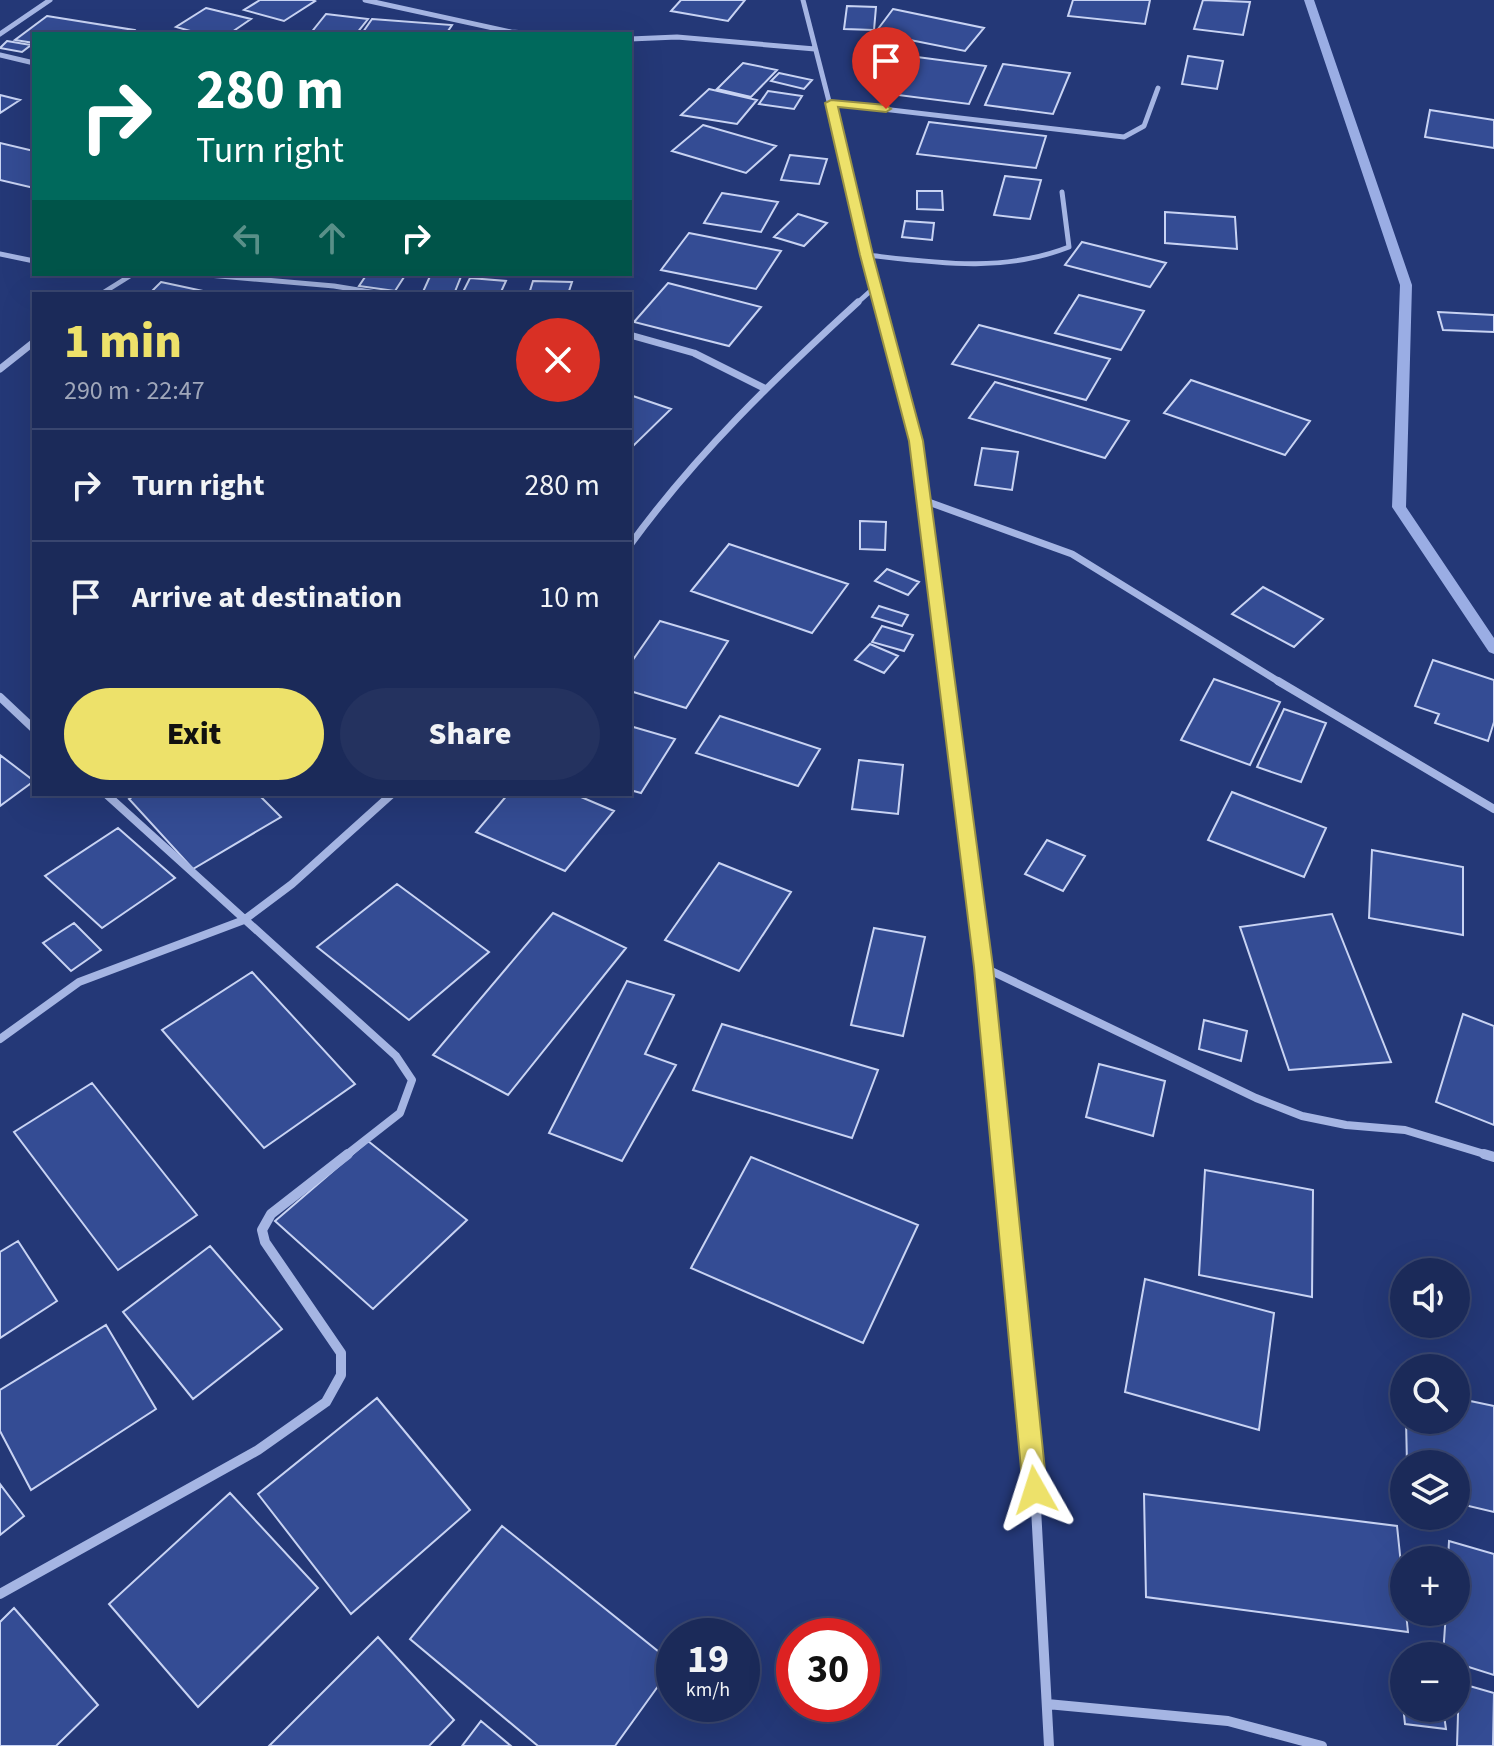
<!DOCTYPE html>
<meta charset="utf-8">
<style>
body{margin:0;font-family:"Source Sans 3",sans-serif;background:#24325f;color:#f1f3f6;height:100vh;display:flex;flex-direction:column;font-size:30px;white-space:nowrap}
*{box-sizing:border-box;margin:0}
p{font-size:26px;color:#a0a7ba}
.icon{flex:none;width:44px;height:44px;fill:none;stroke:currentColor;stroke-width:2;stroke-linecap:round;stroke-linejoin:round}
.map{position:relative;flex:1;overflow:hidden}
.drawer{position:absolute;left:32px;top:292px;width:600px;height:504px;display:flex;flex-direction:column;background:#1b2a59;border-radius:0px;box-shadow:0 8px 32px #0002,0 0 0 2px #39466f}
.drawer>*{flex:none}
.top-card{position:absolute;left:32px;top:32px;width:600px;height:244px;border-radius:0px;box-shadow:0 8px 32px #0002,0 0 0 2px #39466f;background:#00695c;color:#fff;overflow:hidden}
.fabs{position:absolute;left:1390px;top:1258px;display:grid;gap:16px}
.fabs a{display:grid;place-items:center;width:80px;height:80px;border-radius:50%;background:#1b2a59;box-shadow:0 8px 32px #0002,0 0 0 2px #39466f;font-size:40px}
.speed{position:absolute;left:656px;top:1618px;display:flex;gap:16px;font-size:40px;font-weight:700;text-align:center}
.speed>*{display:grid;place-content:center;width:104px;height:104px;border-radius:50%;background:#1b2a59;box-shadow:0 8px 32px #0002,0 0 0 2px #39466f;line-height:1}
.speed small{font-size:20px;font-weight:400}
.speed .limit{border:12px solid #d22;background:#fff;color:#111}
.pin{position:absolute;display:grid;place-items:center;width:68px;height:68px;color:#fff;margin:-82px -34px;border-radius:50% 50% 50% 0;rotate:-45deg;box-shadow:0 0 8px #0007}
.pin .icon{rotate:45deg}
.me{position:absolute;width:88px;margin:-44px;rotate:354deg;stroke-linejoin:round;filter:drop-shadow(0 0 6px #0008)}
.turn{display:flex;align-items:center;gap:28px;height:168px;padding:0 32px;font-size:36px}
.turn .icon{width:104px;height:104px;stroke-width:2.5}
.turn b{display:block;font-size:56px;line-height:68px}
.lanes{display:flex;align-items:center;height:76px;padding:0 32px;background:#0003;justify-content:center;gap:40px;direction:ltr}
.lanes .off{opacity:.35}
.round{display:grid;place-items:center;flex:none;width:84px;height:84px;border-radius:42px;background:#24325f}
.summary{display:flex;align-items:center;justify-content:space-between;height:136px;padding:0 32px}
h1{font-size:48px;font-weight:800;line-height:60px;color:#ede16a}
.button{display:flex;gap:16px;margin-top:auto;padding:16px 32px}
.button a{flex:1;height:92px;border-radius:48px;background:#ede16a;color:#111;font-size:32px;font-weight:800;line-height:92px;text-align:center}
.button a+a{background:#24325f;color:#f1f3f6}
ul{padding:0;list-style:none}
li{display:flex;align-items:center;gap:24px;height:112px;padding:0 32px;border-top:2px solid #39466f}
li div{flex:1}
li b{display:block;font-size:30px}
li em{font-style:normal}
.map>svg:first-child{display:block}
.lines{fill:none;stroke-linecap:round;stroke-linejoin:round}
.stream{fill:#9aade4;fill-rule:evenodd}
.building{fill:#344c94;stroke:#c8d3f3;stroke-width:2}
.street-far3{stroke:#a5b5e3;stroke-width:5}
.street-far2{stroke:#a5b5e3;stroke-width:7}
.street-far1{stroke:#a5b5e3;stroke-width:8}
.street{stroke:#a5b5e3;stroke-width:10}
.route{fill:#ede16a;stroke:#9a9245;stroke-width:2}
</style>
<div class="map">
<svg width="1494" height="1746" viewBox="0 0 1494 1746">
<rect width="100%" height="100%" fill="#243877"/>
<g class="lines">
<path class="stream" d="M1304 0H1314L1412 285 1406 507 1494 638V654L1489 652 1392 507 1400 285Z"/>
</g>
<path class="building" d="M260 0H313L315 1 284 21 244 10Z
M681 0H745L728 21 671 11Z
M1073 0H1150L1145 24 1068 16Z
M1203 0 1250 2 1243 35 1194 29Z
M847 6 876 7 874 30 844 29Z
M206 8 251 19 229 34H201L176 27Z
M893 9 984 28 965 51 875 33Z
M326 14 368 19 356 34H310Z
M47 16 134 30 129 34H34V43L15 40Z
M372 19 452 25 446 34 363 32Z
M7 41 31 45 22 52 0 48Z
M1188 56 1223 61 1217 89 1182 84Z
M917 57 986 66 969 104 898 95Z
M743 63 777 70 751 97 717 89Z
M1003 64 1070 73 1053 114 985 105Z
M779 73 812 80 804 89 771 81Z
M709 89 757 100 737 124 681 115Z
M768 91 802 96 794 109 759 104Z
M0 95 20 100 0 113Z
M1430 110 1494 120V148L1425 137Z
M929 122 1046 136 1036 168 917 154Z
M703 125 776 146 746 173 672 151Z
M0 143 34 151V188L0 180Z
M790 155 827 159 819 184 781 180Z
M1005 176 1041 180 1030 219 994 215Z
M917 191H942L943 210 917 209Z
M722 193 778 202 761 232 704 223Z
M1165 212 1235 217 1237 249 1165 243Z
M798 214 827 223 804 246 774 237Z
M905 221 934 223 932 240 902 237Z
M689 233 781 251 756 289 661 270Z
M1082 242 1166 263 1150 287 1065 265Z
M367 274H406L395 291 359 286Z
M431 274H462L454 294H422Z
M470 278 506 281 500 294H462Z
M533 281 572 282 568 294H529Z
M161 282 217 294H149Z
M668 283 761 307 729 346 634 322Z
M1079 295 1144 311 1121 350 1055 333Z
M1438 312 1494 315V332L1443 330Z
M979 325 1110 359 1086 400 952 364Z
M1191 380 1310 421 1285 455 1164 413Z
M995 382 1129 421 1105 458 969 418Z
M630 395 671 409 630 449Z
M982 448 1018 452 1012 490 975 485Z
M860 521 886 522 885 550 860 549Z
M729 544 848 584 812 633 691 591Z
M887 569 919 582 908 595 875 581Z
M1263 587 1323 619 1294 647 1232 614Z
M879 606 908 615 902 626 872 617Z
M660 621 728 641 686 708 630 691V664Z
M882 626 913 635 904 651 872 642Z
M870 644 898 656 884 673 855 660Z
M1433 660 1494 680V722L1488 741 1435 723 1439 714 1415 706Z
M1214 679 1280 702 1250 765 1181 740Z
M1284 709 1326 723 1301 782 1257 767Z
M720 716 820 749 798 786 696 753Z
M630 726 675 739 641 793 630 790Z
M0 755 34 781 0 806Z
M859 760 903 765 898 814 852 809Z
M1232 792 1326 828 1304 877 1208 840Z
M137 794H258L281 817 193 869 129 799Z
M508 794H574L614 811 565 871 476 832Z
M118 828 175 878 102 928 45 876Z
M1047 840 1085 856 1063 891 1025 874Z
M1372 850 1463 867V935L1369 918Z
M719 863 791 892 739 971 665 940Z
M397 884 489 952 409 1020 317 947Z
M553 913 626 948 508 1095 433 1055Z
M1332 914 1391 1062 1289 1070 1240 927Z
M74 923 101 950 71 971 43 943Z
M874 928 925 937 903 1036 851 1025Z
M252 972 355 1084 264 1148 162 1030Z
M627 981 674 995 645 1054 676 1065 622 1161 549 1133Z
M1463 1014 1494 1026V1125L1436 1102Z
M1204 1020 1247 1031 1241 1061 1199 1049Z
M722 1024 878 1070 852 1138 693 1090Z
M1099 1064 1165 1081 1153 1136 1086 1117Z
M92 1083 197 1215 118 1270 14 1132Z
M368 1141 467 1220 373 1309 275 1221Z
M751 1157 918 1225 863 1343 691 1268Z
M1205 1170 1313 1190 1312 1297 1199 1275Z
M18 1241 57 1301 0 1338V1252Z
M210 1246 282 1329 193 1399 123 1312Z
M1145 1279 1274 1313 1259 1430 1125 1392Z
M106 1325 156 1409 31 1490 0 1431V1390Z
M377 1398 470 1510 351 1614 258 1494Z
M1456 1398 1494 1406V1512L1456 1503V1464H1407L1406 1420H1456Z
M0 1484 24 1516 0 1535Z
M230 1493 318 1588 198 1707 109 1604Z
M1144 1494 1397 1526 1408 1632 1146 1597Z
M502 1526 674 1664 615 1746H538L410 1639Z
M1449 1541 1494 1554V1675L1456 1663V1656H1443L1446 1612H1456V1560H1448Z
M14 1608 98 1705 56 1746H0V1622Z
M378 1637 454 1720 429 1746H269Z
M1459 1683 1494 1693 1493 1746H1457Z
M1401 1686 1404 1687V1708H1443L1446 1729 1405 1724Z
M481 1721 511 1746H462Z"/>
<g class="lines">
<path class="street-far3" d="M365 0 511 32 541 34
M803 0 881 304
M0 34 50 0
M630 39 677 37 815 49
M0 55 34 63
M831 103 1124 137 1144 126 1158 88
M0 254 34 261
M867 255C937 263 1002 273 1069 247L1062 192
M197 274 334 286 383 294
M101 294 133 274
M856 304 876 286"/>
<path class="street-far2" d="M880 302 916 441 947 683
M630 335 694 353 764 388
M0 369 34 342
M923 500 1072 554 1281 683
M630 545C696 454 775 378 858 302"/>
<path class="street-far1" d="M947 681 983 967 1002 1156
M1278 681 1494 809
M0 697 34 729
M106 794 396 1056 412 1080 400 1113 345 1156
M983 967 1256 1098 1302 1116 1346 1125 1405 1130 1491 1156
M0 1039 79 982 244 920 292 884 392 794"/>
<path class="street" d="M1002 1154 1035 1490 1049 1746
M1484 1154 1494 1157
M0 1594 258 1450 326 1402 341 1375V1353L265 1242 262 1230 271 1214 348 1154
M1047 1704 1228 1721 1322 1746"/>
</g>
<path class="route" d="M831 100 886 105 891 109 886 112 838 107 873 255 923 441 993 967 1047 1490 1044 1498 1035 1502 1027 1498 1023 1490 974 967 909 441 860 255 825 103Z"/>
</svg>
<div class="fabs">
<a><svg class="icon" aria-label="sound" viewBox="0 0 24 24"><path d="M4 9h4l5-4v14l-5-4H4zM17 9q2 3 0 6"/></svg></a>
<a><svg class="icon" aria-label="search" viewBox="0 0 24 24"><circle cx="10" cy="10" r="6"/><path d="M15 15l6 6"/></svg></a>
<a><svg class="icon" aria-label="layers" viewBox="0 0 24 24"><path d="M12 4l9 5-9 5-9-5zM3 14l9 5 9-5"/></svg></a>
<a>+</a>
<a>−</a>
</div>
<div class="speed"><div>19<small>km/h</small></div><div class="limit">30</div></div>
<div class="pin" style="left:886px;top:109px;background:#d93025"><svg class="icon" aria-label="arrive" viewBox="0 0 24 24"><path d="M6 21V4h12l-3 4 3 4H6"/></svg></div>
<svg class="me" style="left:1035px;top:1490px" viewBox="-20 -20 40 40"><path d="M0-17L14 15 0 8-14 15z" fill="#ede16a" stroke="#fff" stroke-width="4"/></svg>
<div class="top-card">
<div class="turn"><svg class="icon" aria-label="right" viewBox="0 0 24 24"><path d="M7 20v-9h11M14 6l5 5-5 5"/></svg><div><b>280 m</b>Turn right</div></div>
<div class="lanes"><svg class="icon off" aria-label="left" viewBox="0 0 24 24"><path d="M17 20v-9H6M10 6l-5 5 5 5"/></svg><svg class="icon off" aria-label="ahead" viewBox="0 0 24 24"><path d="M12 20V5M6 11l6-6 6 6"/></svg><svg class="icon" aria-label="right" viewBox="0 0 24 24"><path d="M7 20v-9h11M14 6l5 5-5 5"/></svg></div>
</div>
<section class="drawer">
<div class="summary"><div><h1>1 min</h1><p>290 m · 22:47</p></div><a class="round" style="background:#d93025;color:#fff"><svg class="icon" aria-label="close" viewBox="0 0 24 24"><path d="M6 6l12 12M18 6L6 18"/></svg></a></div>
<ul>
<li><svg class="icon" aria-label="right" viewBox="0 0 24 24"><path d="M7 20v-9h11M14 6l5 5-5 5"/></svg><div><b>Turn right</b></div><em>280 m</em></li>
<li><svg class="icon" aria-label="arrive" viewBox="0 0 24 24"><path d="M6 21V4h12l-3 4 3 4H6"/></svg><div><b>Arrive at destination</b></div><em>10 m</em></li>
</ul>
<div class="button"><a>Exit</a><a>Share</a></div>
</section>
</div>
